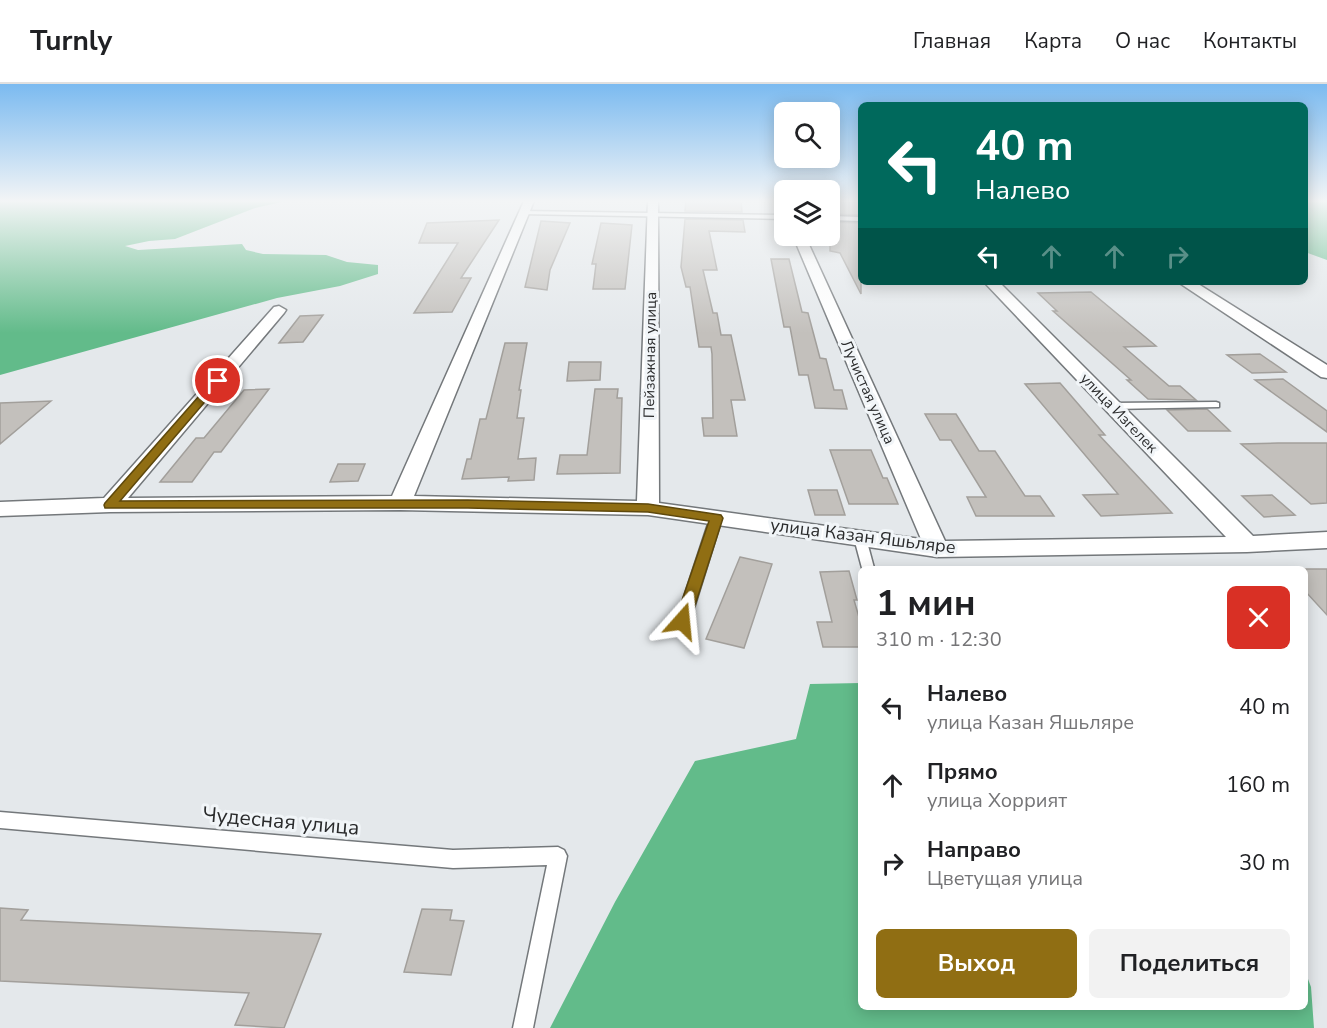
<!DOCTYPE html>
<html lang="ru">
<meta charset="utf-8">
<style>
body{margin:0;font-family:"Nunito Sans",sans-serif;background:#f2f2f2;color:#202124;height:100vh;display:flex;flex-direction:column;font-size:22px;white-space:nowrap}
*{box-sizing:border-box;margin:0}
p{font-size:20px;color:#757577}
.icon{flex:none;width:33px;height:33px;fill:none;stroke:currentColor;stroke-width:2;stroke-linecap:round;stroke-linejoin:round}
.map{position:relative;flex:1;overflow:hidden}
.drawer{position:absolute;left:858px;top:482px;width:450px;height:444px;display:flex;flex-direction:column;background:#fff;border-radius:9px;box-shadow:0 3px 15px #0003}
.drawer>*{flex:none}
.guide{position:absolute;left:858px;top:18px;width:450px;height:183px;border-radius:9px;box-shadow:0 3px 15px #0003;background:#00695c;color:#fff;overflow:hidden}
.buttons{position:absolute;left:774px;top:18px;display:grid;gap:12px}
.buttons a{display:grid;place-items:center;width:66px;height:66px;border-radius:9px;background:#fff;box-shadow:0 3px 15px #0003;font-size:30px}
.pin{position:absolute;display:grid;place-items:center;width:51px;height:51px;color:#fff;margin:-26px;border:3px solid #fff;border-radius:50%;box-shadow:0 2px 6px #0007}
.me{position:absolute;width:66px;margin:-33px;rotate:18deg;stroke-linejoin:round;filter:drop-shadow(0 0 4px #0008)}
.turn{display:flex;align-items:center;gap:21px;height:126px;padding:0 18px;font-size:27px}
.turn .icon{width:78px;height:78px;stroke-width:2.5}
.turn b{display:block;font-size:42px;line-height:51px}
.lanes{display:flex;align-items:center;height:57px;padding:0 18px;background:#0003;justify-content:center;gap:30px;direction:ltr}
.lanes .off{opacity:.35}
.round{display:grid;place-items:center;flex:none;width:63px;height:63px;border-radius:9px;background:#f2f2f2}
.head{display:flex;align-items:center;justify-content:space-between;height:102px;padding:0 18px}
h1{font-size:36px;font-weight:700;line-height:45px}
.primary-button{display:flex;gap:12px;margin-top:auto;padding:12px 18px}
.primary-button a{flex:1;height:69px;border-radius:9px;background:#906e13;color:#fff;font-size:24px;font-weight:700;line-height:69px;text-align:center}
.primary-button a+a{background:#f2f2f2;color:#202124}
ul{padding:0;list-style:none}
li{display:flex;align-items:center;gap:18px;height:78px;padding:0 18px}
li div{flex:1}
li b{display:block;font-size:22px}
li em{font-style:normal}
header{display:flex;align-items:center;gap:36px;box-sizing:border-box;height:84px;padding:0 30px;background:#fff;border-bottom:2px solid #e0e0e0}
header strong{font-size:28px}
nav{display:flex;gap:33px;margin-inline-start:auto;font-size:21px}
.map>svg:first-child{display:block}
.forest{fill:#62bb8a}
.building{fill:#c3c0bc;stroke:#a29f9b;stroke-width:1.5}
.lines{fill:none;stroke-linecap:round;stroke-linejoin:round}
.service-casing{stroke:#74787b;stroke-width:3}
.minor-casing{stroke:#74787b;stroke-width:3}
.service{fill:#fff;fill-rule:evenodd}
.minor{fill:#fff;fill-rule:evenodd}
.route{fill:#906e13;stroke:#5e480c;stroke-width:1.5}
.labels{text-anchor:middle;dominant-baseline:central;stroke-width:6;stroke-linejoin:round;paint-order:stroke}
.far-street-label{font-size:15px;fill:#2a2b2c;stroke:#f1f5f8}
.street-label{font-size:18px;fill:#2a2b2c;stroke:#f1f5f8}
.near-street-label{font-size:21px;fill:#2a2b2c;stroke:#f1f5f8}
</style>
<header>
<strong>Turnly</strong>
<nav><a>Главная</a><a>Карта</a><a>О нас</a><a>Контакты</a></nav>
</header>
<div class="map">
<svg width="1327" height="944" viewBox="0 0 1327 944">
<rect width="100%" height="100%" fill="#e4e8eb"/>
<path class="forest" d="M0 117H286L255 124 175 155 149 157 125 162 138 166 242 160 246 166 263 170 326 171 347 178 378 181V190L340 202 277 214 0 291Z
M1305 117H1327V176L1305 168Z
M861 599V922H1305V887L1311 903 1314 944H550L615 818 695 677 796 655 810 600Z"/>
<path class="building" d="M686 117 741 118 742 128 685 127Z
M861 118V131L830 130V119Z
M685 135 743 136 745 148 709 147 717 186H703L713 229H717L721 251H731L745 316H731L737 352H704L702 334H713L712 270 711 263H699L690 203H686L681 183Z
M499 136 461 194H471L452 228 414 229 458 159H419L427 139Z
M541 137 570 139 550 186 547 206 525 203Z
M830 138 861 139V210L840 169 830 167Z
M601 139 632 141 625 205H593L596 180H592Z
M771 175H789L802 228 808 229 820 274 826 275 834 306H842L847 325 815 324 808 291H799L790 243H784Z
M1091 208 1156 262 1124 263 1169 302H1180L1196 316 1148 315 1127 296H1131L1053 227H1057L1038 209Z
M323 231 303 258 279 259 300 232Z
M505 259H527L519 306H521L517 334H524L518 375 536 374 534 396 508 397 509 393 462 395 467 375H471L480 335H486Z
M1260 270 1286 288 1252 289 1227 271Z
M569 278H601L600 296 567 297Z
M1283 295 1327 327V348L1255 296Z
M1060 299 1105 351H1099L1172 429 1101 432 1083 411 1118 410 1025 300Z
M269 305 221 368H214L192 398H160L196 354H204L244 306Z
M595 305H618L617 314H622L620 389 557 390 560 371H587Z
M51 317 0 360V319Z
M1207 325 1230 347H1188L1167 326Z
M925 330H956L979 367H995L1025 412H1040L1054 432H976L967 413H986L951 356H940Z
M1278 359H1327V419L1311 420 1241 360Z
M830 366H871L883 394H887L898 420H849Z
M338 380H365L358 397 330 398Z
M808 406H837L845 431H815Z
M1272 411 1295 431 1264 433 1242 412Z
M740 473 772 480 744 564 706 555Z
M1305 485H1327V531L1305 507Z
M849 487 857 516H854L861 540V563H823L817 538H832L820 488Z
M0 824 28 826 21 836 321 850 284 944 235 941 249 909 0 897Z
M422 825 452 826 450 836 464 837 451 891 404 888Z"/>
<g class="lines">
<g class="service-casing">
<path id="service" d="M523 127 784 131V135L521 130Z
M830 132 861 133V137L830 136Z
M1216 318 1219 319V323L1112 325 1107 322 1112 319Z
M716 430 722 434 690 537 688 540H678L676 537 710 434Z
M860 450 866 454 874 484H862L854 454Z
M0 728 453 766 558 763 564 766 567 772 533 944H513L547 781 453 784 0 744Z"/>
</g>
<g class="minor-casing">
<path id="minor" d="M524 117H534L414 412 637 417 648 117H658L659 419 921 455 793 152H805L945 457 1226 453 984 198H999L1253 452 1327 448V464L1247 468 937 473 648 431 400 426 110 428 0 432V418L104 414 274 223 279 222 286 226 284 229 128 414 392 412Z
M779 117H784V121L780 120Z
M1178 198H1195L1327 281V294L1321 293Z"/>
</g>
<use href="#service" class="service"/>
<use href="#minor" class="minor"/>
</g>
<linearGradient id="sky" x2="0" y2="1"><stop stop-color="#7bbaf0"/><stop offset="0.47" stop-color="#f3f5f6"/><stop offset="1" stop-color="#f3f5f6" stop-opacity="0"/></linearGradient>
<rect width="1327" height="249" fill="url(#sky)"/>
<path class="route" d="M218 294 223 297 221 299 120 417 468 416 648 420 721 431 723 434 690 537 688 541H677L675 537 709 437 648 428 468 424H105L104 421 105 419 214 295Z"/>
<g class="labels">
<g class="far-street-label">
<text transform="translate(650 271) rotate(-89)">Пейзажная улица</text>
<text transform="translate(868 308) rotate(66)">Лучистая улица</text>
<text transform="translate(1119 329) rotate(46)">улица Изгелек</text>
</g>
<g class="street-label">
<text transform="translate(863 452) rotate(7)">улица Казан Яшьляре</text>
</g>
<g class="near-street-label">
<text transform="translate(281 737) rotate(5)">Чудесная улица</text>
</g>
</g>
</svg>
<div class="buttons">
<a><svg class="icon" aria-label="search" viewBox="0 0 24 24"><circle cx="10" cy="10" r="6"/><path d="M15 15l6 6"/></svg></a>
<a><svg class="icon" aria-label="layers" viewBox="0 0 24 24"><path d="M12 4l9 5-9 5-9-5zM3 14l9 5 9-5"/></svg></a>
</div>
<div class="pin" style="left:218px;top:297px;background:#d93025"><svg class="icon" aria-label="arrive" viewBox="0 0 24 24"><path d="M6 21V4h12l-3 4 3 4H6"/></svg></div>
<svg class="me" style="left:682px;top:537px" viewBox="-20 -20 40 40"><path d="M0-17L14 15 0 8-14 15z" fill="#906e13" stroke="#fff" stroke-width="4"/></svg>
<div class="guide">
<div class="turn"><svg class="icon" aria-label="left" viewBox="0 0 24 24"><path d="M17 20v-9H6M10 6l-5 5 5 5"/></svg><div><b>40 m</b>Налево</div></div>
<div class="lanes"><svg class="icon" aria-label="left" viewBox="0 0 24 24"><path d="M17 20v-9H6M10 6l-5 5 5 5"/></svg><svg class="icon off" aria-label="ahead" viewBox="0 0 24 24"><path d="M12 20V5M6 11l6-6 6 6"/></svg><svg class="icon off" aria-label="ahead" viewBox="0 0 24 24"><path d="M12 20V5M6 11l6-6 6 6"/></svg><svg class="icon off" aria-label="right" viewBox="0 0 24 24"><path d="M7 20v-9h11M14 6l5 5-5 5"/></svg></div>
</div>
<section class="drawer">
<div class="head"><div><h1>1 мин</h1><p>310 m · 12:30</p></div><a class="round" style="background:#d93025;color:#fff"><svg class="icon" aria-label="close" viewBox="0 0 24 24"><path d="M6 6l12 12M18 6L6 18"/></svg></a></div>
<ul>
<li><svg class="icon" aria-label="left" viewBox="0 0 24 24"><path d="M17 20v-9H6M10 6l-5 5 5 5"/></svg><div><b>Налево</b><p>улица Казан Яшьляре</p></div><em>40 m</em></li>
<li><svg class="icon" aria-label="ahead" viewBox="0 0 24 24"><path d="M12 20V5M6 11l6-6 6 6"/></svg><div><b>Прямо</b><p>улица Хоррият</p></div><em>160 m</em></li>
<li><svg class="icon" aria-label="right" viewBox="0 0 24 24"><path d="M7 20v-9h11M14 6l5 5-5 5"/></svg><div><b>Направо</b><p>Цветущая улица</p></div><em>30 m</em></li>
</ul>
<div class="primary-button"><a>Выход</a><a>Поделиться</a></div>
</section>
</div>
